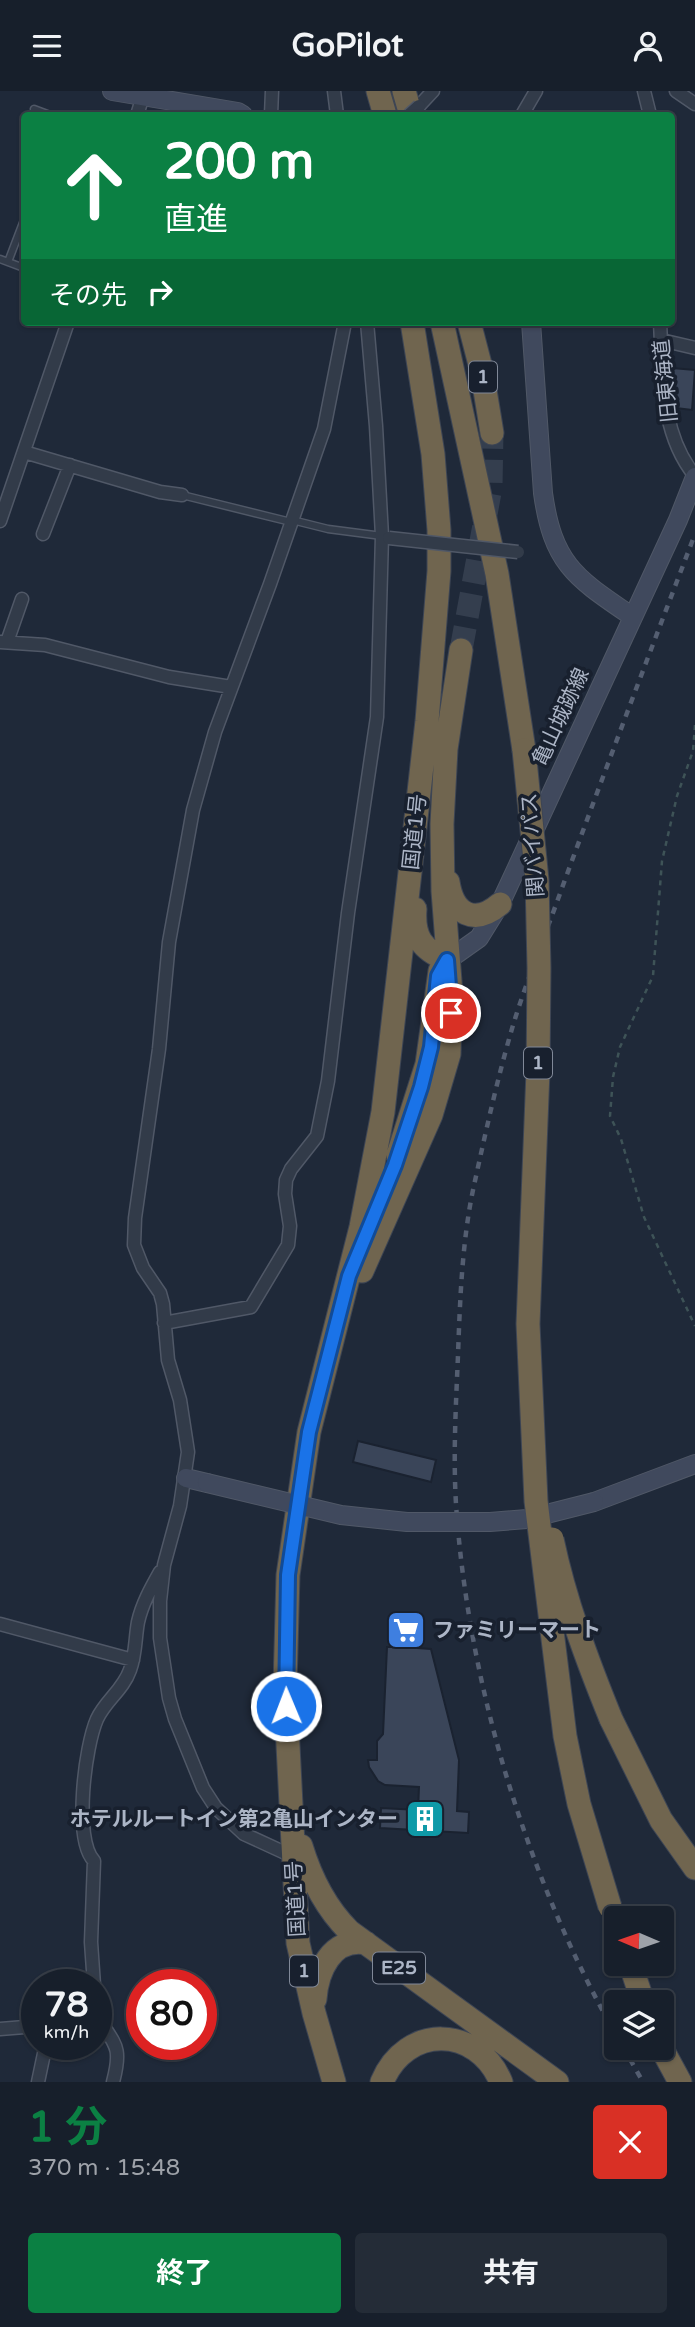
<!DOCTYPE html>
<html lang="ja">
<meta charset="utf-8">
<style>
body{margin:0;font-family:"Varela Round","Noto Sans JP",sans-serif;background:#242c37;color:#f1f3f6;height:100vh;display:flex;flex-direction:column;font-size:26px;white-space:nowrap}
*{box-sizing:border-box;margin:0}
p{font-size:23px;color:#9ea2a9}
.icon{flex:none;width:38px;height:38px;fill:none;stroke:currentColor;stroke-width:2;stroke-linecap:round;stroke-linejoin:round}
.map{position:relative;height:1991px;overflow:hidden}
.sheet{display:flex;flex-direction:column;background:#171f2b;flex:1}
.sheet>*{flex:none}
.top-card{position:absolute;left:21px;top:21px;width:654px;height:214px;border-radius:7px;box-shadow:0 2px 5px #0004,0 0 0 2px #363d47;background:#0b8043;color:#fff;overflow:hidden}
.needle{width:46px;rotate:272deg}
.tools{position:absolute;left:604px;top:1815px;display:grid;gap:14px}
.tools a{display:grid;place-items:center;width:70px;height:70px;border-radius:7px;background:#171f2b;box-shadow:0 2px 5px #0004,0 0 0 2px #363d47;font-size:35px}
.speed{position:absolute;left:21px;top:1878px;display:flex;gap:14px;font-size:35px;font-weight:700;text-align:center}
.speed>*{display:grid;place-content:center;width:91px;height:91px;border-radius:50%;background:#171f2b;box-shadow:0 2px 5px #0004,0 0 0 2px #363d47;line-height:1}
.speed small{font-size:18px;font-weight:400}
.speed .limit{border:10px solid #d22;background:#fff;color:#111}
.pin{position:absolute;display:grid;place-items:center;width:60px;height:60px;color:#fff;margin:-30px;border:4px solid #fff;border-radius:50%;box-shadow:0 2px 7px #0007}
.me{position:absolute;width:77px;margin:-38px;rotate:359deg;stroke-linejoin:round;filter:drop-shadow(0 0 5px #0008)}
.turn{display:flex;align-items:center;gap:24px;height:147px;padding:0 28px;font-size:32px}
.turn .icon{width:91px;height:91px;stroke-width:2.5}
.turn b{display:block;font-size:49px;line-height:60px}
.then{display:flex;align-items:center;height:66px;padding:0 28px;background:#0003;gap:14px;font-size:26px}
.round{display:grid;place-items:center;flex:none;width:74px;height:74px;border-radius:7px;background:#242c37}
.summary{display:flex;align-items:center;justify-content:space-between;height:119px;padding:0 28px}
h1{font-size:42px;font-weight:700;line-height:52px;color:#0b8043}
.action{display:flex;gap:14px;margin-top:auto;padding:14px 28px}
.action a{flex:1;height:80px;border-radius:7px;background:#0b8043;color:#fff;font-size:28px;font-weight:700;line-height:80px;text-align:center}
.action a+a{background:#242c37;color:#f1f3f6}
header{display:flex;justify-content:space-between;align-items:center;height:91px;padding:0 28px;background:#171f2b;font-size:32px;font-weight:700}
.map>svg:first-child{display:block}
.building{fill:#3a4559;stroke:#1a2230;stroke-width:2}
.lines{fill:none;stroke-linecap:round;stroke-linejoin:round}
.highway-tunnel{stroke:#343e4e;stroke-width:23;stroke-dasharray:23 11;stroke-linecap:butt}
.lane-casing{stroke:#505867;stroke-width:9}
.street-casing{stroke:#505867;stroke-width:15}
.secondary-casing{stroke:#505867;stroke-width:20}
.highway-casing{stroke:#3d4554;stroke-width:25}
.path{stroke:#3e5357;stroke-width:2.5;stroke-dasharray:5 5;stroke-linecap:butt}
.lane{stroke:#323b49;stroke-width:6}
.street{stroke:#323b49;stroke-width:12}
.secondary{stroke:#40495d;stroke-width:18}
.highway{stroke:#70654f;stroke-width:23}
.rail{stroke:#545e71;stroke-width:4.5;stroke-dasharray:7 7;stroke-linecap:butt}
.street-bridge-casing{stroke:#505867;stroke-width:15;stroke-linecap:butt}
.secondary-bridge-casing{stroke:#505867;stroke-width:20;stroke-linecap:butt}
.highway-bridge-casing{stroke:#3d4554;stroke-width:25;stroke-linecap:butt}
.street-bridge{stroke:#323b49;stroke-width:12}
.secondary-bridge{stroke:#40495d;stroke-width:18}
.highway-bridge{stroke:#70654f;stroke-width:23}
.route-casing{stroke:#114b97;stroke-width:18}
.route{stroke:#1a73e8;stroke-width:12}
.labels{text-anchor:middle;dominant-baseline:central;stroke-width:7;stroke-linejoin:round;paint-order:stroke}
.shield{fill:#18202e;stroke:#808898;stroke-width:2}
.shield-label{font-size:19px;font-weight:bold;fill:#acb5c6}
.street-label{font-size:21px;fill:#acb5c6;stroke:#18202e}
.poi-label{font-size:21px;font-weight:bold;fill:#acb5c6;stroke:#18202e;text-anchor:start}
</style>
<header><svg class="icon" aria-label="menu" viewBox="0 0 24 24"><path d="M4 6h16M4 12h16M4 18h16"/></svg>GoPilot<svg class="icon" aria-label="person" viewBox="0 0 24 24"><circle cx="12" cy="8" r="4"/><path d="M4 21q1-7 8-7t8 7"/></svg></header>
<div class="map">
<svg width="695" height="1991" viewBox="0 0 695 1991">
<rect width="100%" height="100%" fill="#1f2939"/>
<path class="building" d="M672 277 695 279 692 319 676 317Z
M358 1350 436 1369 431 1391 353 1371Z
M394 1524 419 1525 418 1557 431 1558 459 1669 457 1720 469 1721 468 1742 380 1737 381 1717 418 1719 419 1696 385 1694 378 1690 369 1676 368 1669H377V1650L383 1643 387 1556H392Z"/>
<g class="lines">
<path class="highway-tunnel" d="M461 559 491 396 492 342"/>
<g class="lane-casing">
<path id="lane" d="M34 18 50 24
M0 168 24 177
M8 171 24 129
M182 404 291 431
M292 429 328 438 382 445"/>
</g>
<g class="street-casing">
<path id="street" d="M334 0 337 24
M644 0 650 24
M676 0 695 13
M419 15 433 0
M137 24 143 5
M271 24 272 0
M522 24 536 0
M660 231C663 284 660 342 695 385
M661 249 695 257
M24 361 160 401 182 404
M0 430 68 231
M43 443 70 374
M0 551 45 554 169 586 231 596
M7 551 22 508
M164 1232 251 1216 288 1154 290 1135 285 1103 286 1089 291 1078 317 1045 328 990 348 822 377 626 382 445 376 335 367 231
M0 1533 133 1569
M294 1766 244 1743 216 1717 203 1697 175 1628 169 1607 160 1547V1510L164 1474 180 1415 188 1361 180 1309 168 1269 163 1213 160 1202 143 1177 134 1154 135 1127 159 958 169 851 193 719 215 641 270 493 324 338 345 231
M94 1894 91 1851 94 1770C73 1748 85 1655 97 1628 106 1609 123 1599 130 1579 136 1563 135 1547 138 1531 142 1513 151 1497 160 1481
M96 1923C114 1954 123 1953 113 1991
M0 1938 37 1935
M38 1991 46 1953"/>
</g>
<g class="secondary-casing">
<path id="secondary" d="M112 0 238 21 243 24
M531 231 543 402C553 474 576 487 633 526
M448 869 479 847 500 813 678 429 695 386
M186 1387 207 1392
M594 1411 695 1373"/>
</g>
<g class="highway-casing">
<path id="highway" d="M378 0 385 24
M404 0 411 24
M442 231 497 483 524 659
M469 231 482 281 492 342
M448 791C453 823 474 835 500 813
M415 818C413 845 421 859 448 869
M398 1064 427 973 440 880
M362 1180 431 1024 449 963 451 903 443 800 442 733 446 658 461 559
M611 1628 661 1729 695 1777
M301 1755C311 1788 325 1816 349 1840L557 1991
M630 1872 643 1911
M315 1908C317 1881 331 1846 366 1852
M661 1956 680 1991
M334 1991 314 1922 298 1852 285 1595 288 1484 309 1341 361 1136 383 1021 427 630 439 480V439L433 363 412 231
M382 1991C406 1933 477 1934 501 1991"/>
</g>
<path class="path" d="M695 634 693 660 677 705 662 770 653 885 620 956 613 986 610 1025 621 1048 644 1126 695 1235"/>
<use href="#lane" class="lane"/>
<use href="#street" class="street"/>
<use href="#secondary" class="secondary"/>
<use href="#highway" class="highway"/>
<path class="rail" d="M616 1944C527 1787 468 1594 456 1413 453 1363 456 1313 458 1264 460 1209 462 1152 473 1099 485 1044 498 984 514 931 528 886 546 842 562 797 605 679 650 561 695 443
M623 1956 643 1991"/>
<g class="street-bridge-casing">
<path id="street-bridge" d="M409 24 419 15
M389 447 518 461"/>
</g>
<g class="secondary-bridge-casing">
<path id="secondary-bridge" d="M207 1392 341 1424 407 1431H490L527 1428 594 1411"/>
</g>
<g class="highway-bridge-casing">
<path id="highway-bridge" d="M524 659 537 789 539 877 538 980 528 1233 536 1410 565 1645 579 1713 610 1816
M552 1448C565 1510 587 1569 611 1628"/>
</g>
<use href="#street-bridge" class="street-bridge"/>
<use href="#secondary-bridge" class="secondary-bridge"/>
<use href="#highway-bridge" class="highway-bridge"/>
</g>
<g class="lines">
<g class="route-casing">
<path id="route" d="M286 1615 288 1484 309 1341 349 1185 395 1074 421 996 431 956 438 885 447 869 451 922"/>
</g>
<use href="#route" class="route"/>
</g>
<defs>
<g id="supermarket-square" transform="scale(2.0125)"><rect x="-9" y="-9" width="18" height="18" rx="4" fill="#3f7fe0" stroke="#18202e"/><path d="M-6-5.5h2.5l.6 2H6L4.5 2H-2.5L-4.4-4H-6ZM-1.5 3.2a1.3 1.3 0 1 0 .1 0ZM3 3.2a1.3 1.3 0 1 0 .1 0Z" fill="#fff"/></g>
<g id="building-square" transform="scale(2.0125)"><rect x="-9" y="-9" width="18" height="18" rx="4" fill="#0f9aa8" stroke="#18202e"/><path d="M-4-6H4V6H1V3H-1V6H-4ZM-2.5-4.3h1.7v1.8h-1.7ZM.8-4.3h1.7v1.8H.8ZM-2.5-1h1.7V.8h-1.7ZM.8-1h1.7V.8H.8Z" fill="#fff"/></g>
</defs>
<g fill-rule="evenodd">
<use href="#supermarket-square" x="406" y="1539"/>
<use href="#building-square" x="425" y="1728"/>
</g>
<g class="labels">
<g class="shield">
<rect x="469" y="270.5" width="28" height="31" rx="5"/>
<rect x="524" y="956.5" width="28" height="31" rx="5"/>
<rect x="373" y="1861.5" width="52" height="31" rx="5"/>
<rect x="290" y="1864.5" width="28" height="31" rx="5"/>
</g>
<g class="shield-label">
<text x="483" y="286">1</text>
<text x="538" y="972">1</text>
<text x="399" y="1877">E25</text>
<text x="304" y="1880">1</text>
</g>
<g class="street-label">
<text transform="translate(666 290) rotate(-96)">旧東海道</text>
<text transform="translate(561 626) rotate(-65)">亀山城跡線</text>
<text transform="translate(415 741) rotate(-84)">国道1号</text>
<text transform="translate(533 754) rotate(-94)">関バイパス</text>
<text transform="translate(296 1808) rotate(-93)">国道1号</text>
</g>
<g class="poi-label">
<text x="433" y="1539">ファミリーマート</text>
<text x="398" y="1728" text-anchor="end">ホテルルートイン第2亀山インター</text>
</g>
</g>
</svg>
<div class="tools">
<a><svg class="needle" viewBox="-14 -14 28 28"><path d="M0-13l5 13h-10z" fill="#e53935"/><path d="M0 13l5-13h-10z" fill="#9ea2a9"/></svg></a>
<a><svg class="icon" aria-label="layers" viewBox="0 0 24 24"><path d="M12 4l9 5-9 5-9-5zM3 14l9 5 9-5"/></svg></a>
</div>
<div class="speed"><div>78<small>km/h</small></div><div class="limit">80</div></div>
<div class="pin" style="left:451px;top:922px;background:#d93025"><svg class="icon" aria-label="arrive" viewBox="0 0 24 24"><path d="M6 21V4h12l-3 4 3 4H6"/></svg></div>
<svg class="me" style="left:286px;top:1615px" viewBox="-20 -20 40 40"><circle r="17" fill="#1a73e8" stroke="#fff" stroke-width="3"/><path d="M0-11L8 9 0 5-8 9z" fill="#fff"/></svg>
<div class="top-card">
<div class="turn"><svg class="icon" aria-label="ahead" viewBox="0 0 24 24"><path d="M12 20V5M6 11l6-6 6 6"/></svg><div><b>200 m</b>直進</div></div>
<div class="then">その先<svg class="icon" aria-label="right" viewBox="0 0 24 24"><path d="M7 20v-9h11M14 6l5 5-5 5"/></svg></div>
</div>
</div>
<section class="sheet">
<div class="summary"><div><h1>1 分</h1><p>370 m · 15:48</p></div><a class="round" style="background:#d93025;color:#fff"><svg class="icon" aria-label="close" viewBox="0 0 24 24"><path d="M6 6l12 12M18 6L6 18"/></svg></a></div>
<div class="action"><a>終了</a><a>共有</a></div>
</section>
